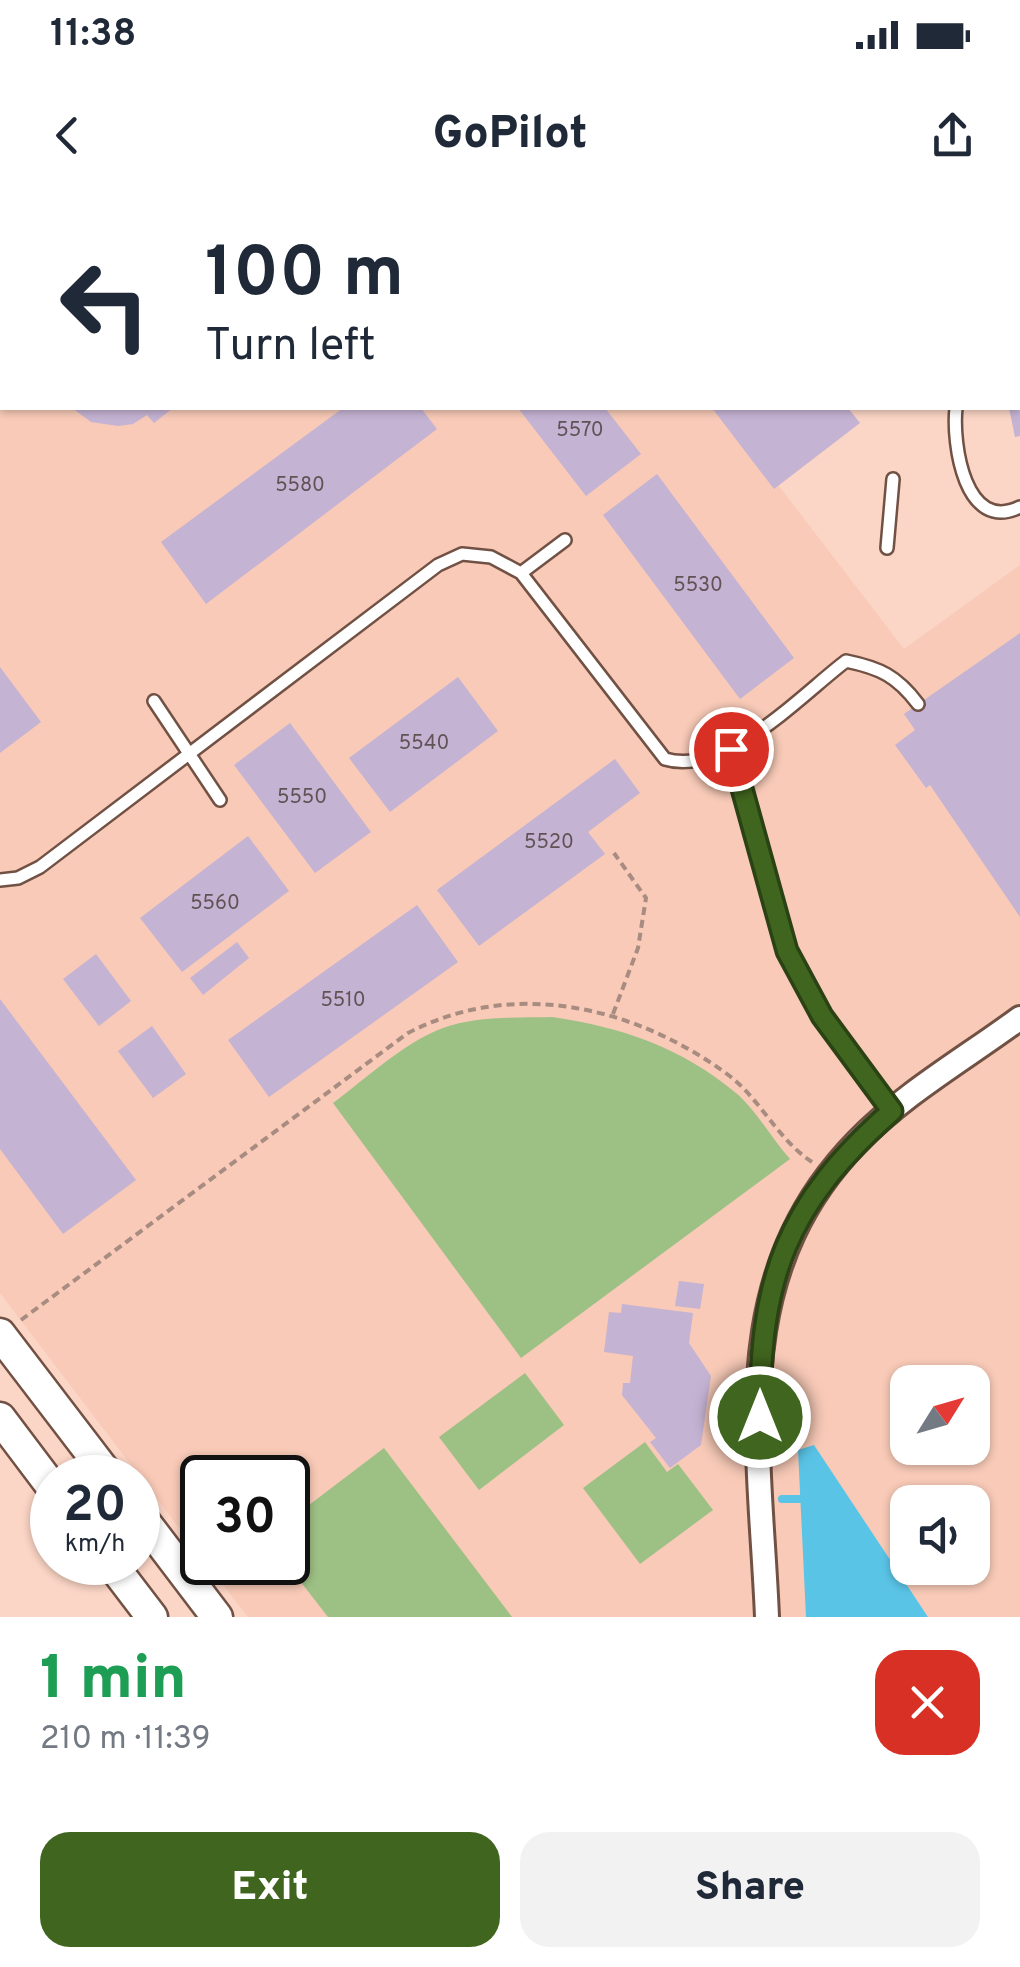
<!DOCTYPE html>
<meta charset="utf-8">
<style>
body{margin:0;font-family:Overpass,sans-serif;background:#f2f2f3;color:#1f2937;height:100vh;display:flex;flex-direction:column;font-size:38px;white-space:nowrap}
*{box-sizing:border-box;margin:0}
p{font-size:32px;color:#747a83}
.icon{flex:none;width:55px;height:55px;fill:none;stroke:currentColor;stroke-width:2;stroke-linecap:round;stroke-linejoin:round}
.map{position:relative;height:1417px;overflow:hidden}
.sheet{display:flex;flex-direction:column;background:#fff;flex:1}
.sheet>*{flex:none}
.banner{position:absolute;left:0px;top:0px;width:1020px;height:210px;box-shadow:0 2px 8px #0004;background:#fff;color:#1f2937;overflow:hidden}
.needle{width:65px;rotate:53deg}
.fabs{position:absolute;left:890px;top:1165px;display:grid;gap:20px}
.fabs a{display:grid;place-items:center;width:100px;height:100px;border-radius:20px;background:#fff;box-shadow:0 2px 8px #0004;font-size:50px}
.speed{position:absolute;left:30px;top:1255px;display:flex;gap:20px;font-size:50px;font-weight:700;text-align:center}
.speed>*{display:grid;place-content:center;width:130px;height:130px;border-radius:50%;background:#fff;box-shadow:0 2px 8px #0004;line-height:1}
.speed small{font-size:25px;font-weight:400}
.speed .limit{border:5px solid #111;border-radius:15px;background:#fff;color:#111}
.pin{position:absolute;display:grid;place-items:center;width:85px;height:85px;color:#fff;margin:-42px;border:5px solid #fff;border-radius:50%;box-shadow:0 2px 10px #0007}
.me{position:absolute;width:110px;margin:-55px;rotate:0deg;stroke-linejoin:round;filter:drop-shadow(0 0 8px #0008)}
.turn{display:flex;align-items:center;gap:35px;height:210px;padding:0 40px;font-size:45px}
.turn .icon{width:130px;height:130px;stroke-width:2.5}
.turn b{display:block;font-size:70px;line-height:85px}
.round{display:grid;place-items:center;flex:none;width:105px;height:105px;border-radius:30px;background:#f2f2f3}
.head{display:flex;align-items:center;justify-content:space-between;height:170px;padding:0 40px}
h1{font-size:60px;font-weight:800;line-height:75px;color:#1e9e55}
.action{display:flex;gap:20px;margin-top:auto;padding:20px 40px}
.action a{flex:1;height:115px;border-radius:30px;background:#40651e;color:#fff;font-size:40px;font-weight:800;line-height:115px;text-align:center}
.action a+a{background:#f2f2f3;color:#1f2937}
.status{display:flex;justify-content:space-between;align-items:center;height:70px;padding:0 50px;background:#fff;direction:ltr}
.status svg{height:28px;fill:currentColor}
header{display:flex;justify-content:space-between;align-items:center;height:130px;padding:0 40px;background:#fff;font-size:45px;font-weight:800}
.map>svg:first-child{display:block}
.built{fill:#f8cab7;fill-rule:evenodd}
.green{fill:#9dc085}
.water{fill:#5ac4e7}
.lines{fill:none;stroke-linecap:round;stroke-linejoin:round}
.stream{stroke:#5ac4e7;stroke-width:8}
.building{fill:#c5b3d3}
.service-casing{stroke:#715144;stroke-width:16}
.minor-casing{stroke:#715144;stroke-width:28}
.secondary-casing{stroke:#715144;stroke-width:35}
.path{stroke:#a88c81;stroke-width:4;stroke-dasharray:8 5;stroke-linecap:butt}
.service{stroke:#fff;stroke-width:11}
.minor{stroke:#fff;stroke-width:22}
.secondary{stroke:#fff;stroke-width:30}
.route-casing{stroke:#2a4214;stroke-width:25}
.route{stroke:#40651e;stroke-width:18}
.labels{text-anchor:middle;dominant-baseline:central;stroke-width:8;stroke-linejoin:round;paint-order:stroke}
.number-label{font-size:20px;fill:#615255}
</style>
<div class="status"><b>11:38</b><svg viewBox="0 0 49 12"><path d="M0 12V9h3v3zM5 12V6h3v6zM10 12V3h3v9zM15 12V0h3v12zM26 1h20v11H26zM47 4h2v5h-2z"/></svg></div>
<header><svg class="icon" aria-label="back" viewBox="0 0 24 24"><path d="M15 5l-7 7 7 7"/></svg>GoPilot<svg class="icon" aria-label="share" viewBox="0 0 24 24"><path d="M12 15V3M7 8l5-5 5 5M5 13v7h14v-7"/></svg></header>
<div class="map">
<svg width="1020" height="1417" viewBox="0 0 1020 1417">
<rect width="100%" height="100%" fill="#fbd5c5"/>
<path class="built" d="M0 0 562 2H2V208H719L904 449 1020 365V1417H248L206 1363 288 1362V1278H202V1358L0 1093ZM908 1182H972V1248H908ZM908 1302H972V1368H908Z"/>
<path class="green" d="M552 817C621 827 681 847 736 893 756 910 772 939 790 959L521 1158 333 903C367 878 403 843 443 828 476 816 517 818 552 817Z
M525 1173 564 1225 479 1290 439 1237Z
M645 1242 667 1272 678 1264 713 1310 640 1364 583 1288Z
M384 1248 512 1417H328L286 1363 288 1321Z"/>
<path class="water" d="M814 1245 928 1417H806L798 1250Z"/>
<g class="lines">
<path class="stream" d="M782 1299H800"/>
</g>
<path class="building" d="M72 208H173L154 223 147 215 133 224 118 226 91 222Z
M343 208H421L437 229 206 404 161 342Z
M518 208H605L641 254 586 296Z
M712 208H848L860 223 774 289Z
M1009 208H1020V236L1015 237Z
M657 274 794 458 740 499 603 315Z
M1020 433V717L930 585 926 588 895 545 915 530 904 514Z
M0 467 41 522 0 553Z
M458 477 498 531 390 612 349 558Z
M290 523 371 632 315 673 234 565Z
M615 559 640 593 588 632 605 654 479 746 437 690Z
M248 636 289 691 182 772 140 718Z
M417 705 458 762 269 897 228 840Z
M237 742 249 758 203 795 190 778Z
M96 754 131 801 99 826 63 779Z
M0 799 136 980 63 1034 0 949Z
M152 826 186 874 153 898 118 851Z
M679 1081 704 1084 700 1109 675 1106Z
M622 1104 693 1113 689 1143 711 1176 701 1245 670 1268 650 1242 656 1238 622 1195 623 1183H630L633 1156 604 1152 609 1112 621 1113Z"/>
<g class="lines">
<g class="service-casing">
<path id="service" d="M600 0 602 2
M615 2 618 0
M887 2 889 0
M956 208C952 244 965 334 1020 307
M887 348 893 279
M521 373 565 340
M154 501 220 600
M731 549 787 751 822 816 891 910
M0 680 18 678 40 667 438 365 462 354 491 357 521 373 665 559C725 577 800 496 846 461 880 468 897 476 918 504"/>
</g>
<g class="minor-casing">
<path id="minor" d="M911 0 913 2
M1014 2 1017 0
M767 1417C760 1245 725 1078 857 942 903 894 966 858 1020 818"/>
</g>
<g class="secondary-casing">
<path id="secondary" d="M0 1134 110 1278
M0 1218 52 1287
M138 1313 217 1417
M110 1362 152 1417"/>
</g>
<path class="path" d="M613 814 638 748 646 698 614 653
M21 1120 408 833C513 778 634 806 727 874 760 898 777 939 812 962"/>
<use href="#service" class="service"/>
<use href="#minor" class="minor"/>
<use href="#secondary" class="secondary"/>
</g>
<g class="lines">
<g class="route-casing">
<path id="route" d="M731 549 787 751 822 816 892 911C785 1005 760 1078 760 1217"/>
</g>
<use href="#route" class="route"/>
</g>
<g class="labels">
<g class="number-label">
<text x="580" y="231">5570</text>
<text x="300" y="286">5580</text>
<text x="698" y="386">5530</text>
<text x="424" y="544">5540</text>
<text x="302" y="598">5550</text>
<text x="549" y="643">5520</text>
<text x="215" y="704">5560</text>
<text x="343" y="801">5510</text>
</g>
</g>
</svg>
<div class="fabs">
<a><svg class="needle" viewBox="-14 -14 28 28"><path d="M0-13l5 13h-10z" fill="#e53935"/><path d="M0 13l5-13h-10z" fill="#747a83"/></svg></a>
<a><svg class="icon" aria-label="sound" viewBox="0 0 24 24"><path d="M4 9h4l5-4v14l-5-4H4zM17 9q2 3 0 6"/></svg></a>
</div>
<div class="speed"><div>20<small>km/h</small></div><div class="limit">30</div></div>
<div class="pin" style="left:731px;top:549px;background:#d93025"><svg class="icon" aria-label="arrive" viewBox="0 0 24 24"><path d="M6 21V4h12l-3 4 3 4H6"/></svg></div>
<svg class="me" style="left:760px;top:1217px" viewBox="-20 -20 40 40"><circle r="17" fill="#40651e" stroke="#fff" stroke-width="3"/><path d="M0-11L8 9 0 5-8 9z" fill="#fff"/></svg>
<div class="banner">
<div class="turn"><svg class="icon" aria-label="left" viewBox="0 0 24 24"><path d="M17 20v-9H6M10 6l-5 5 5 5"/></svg><div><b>100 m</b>Turn left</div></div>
</div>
</div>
<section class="sheet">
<div class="head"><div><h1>1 min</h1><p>210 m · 11:39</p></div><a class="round" style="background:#d93025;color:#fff"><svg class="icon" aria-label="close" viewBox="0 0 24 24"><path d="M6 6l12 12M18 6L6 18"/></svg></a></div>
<div class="action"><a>Exit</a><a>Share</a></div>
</section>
